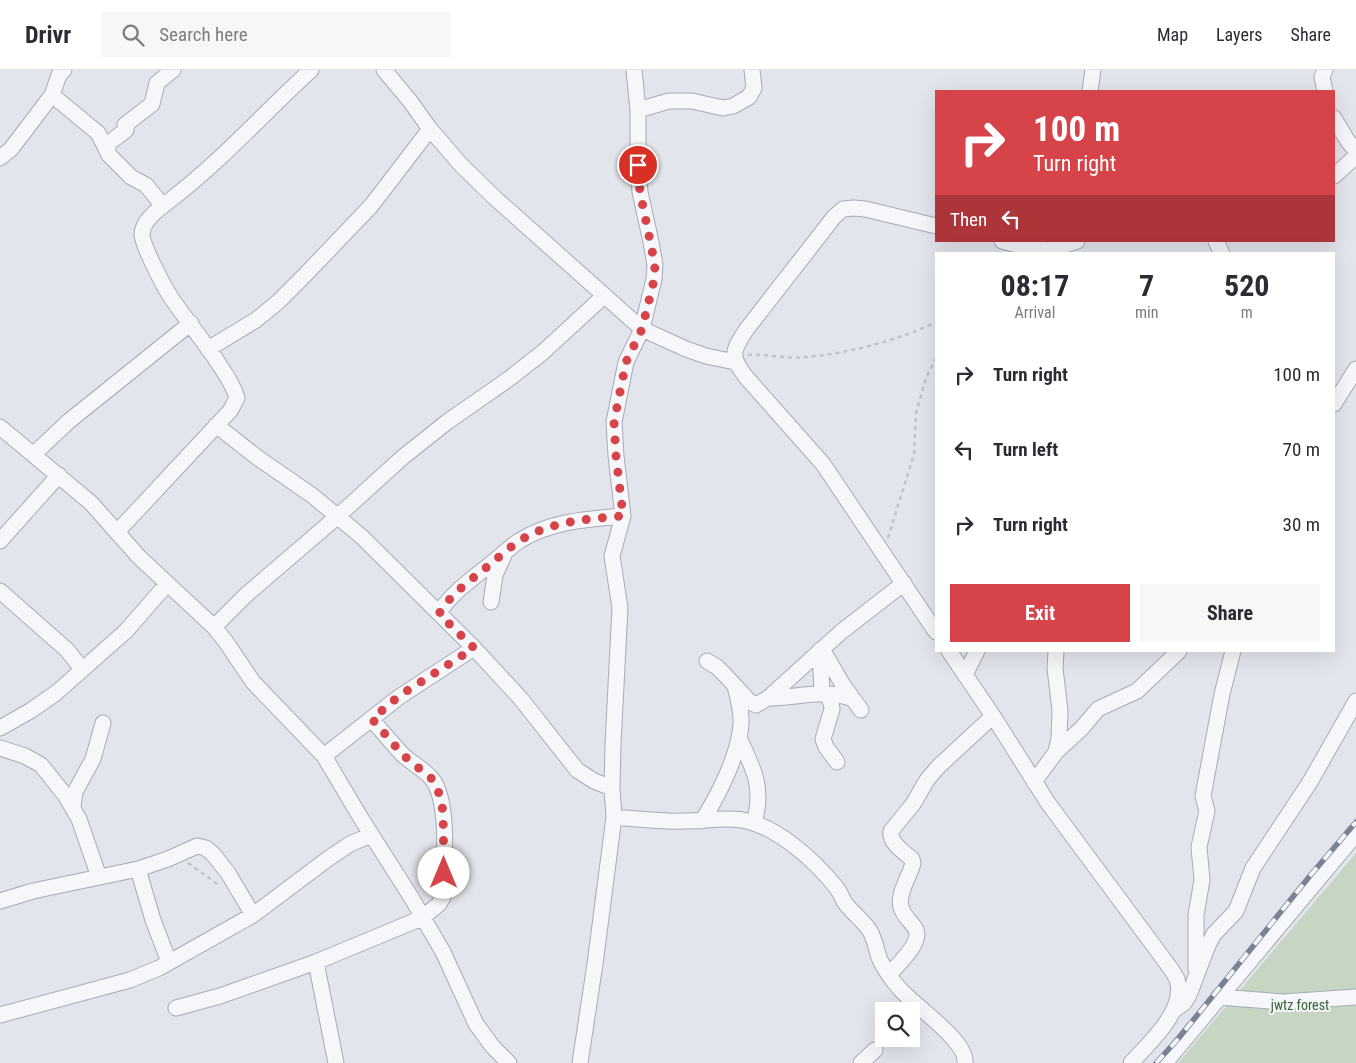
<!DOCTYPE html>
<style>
body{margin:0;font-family:"Roboto Condensed",sans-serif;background:#f7f7f7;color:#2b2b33;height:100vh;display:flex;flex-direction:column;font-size:19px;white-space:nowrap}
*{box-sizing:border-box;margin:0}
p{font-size:16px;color:#7c7c81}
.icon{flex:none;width:28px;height:28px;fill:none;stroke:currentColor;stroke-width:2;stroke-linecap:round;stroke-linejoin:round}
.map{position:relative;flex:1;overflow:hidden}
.details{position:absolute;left:935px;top:182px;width:400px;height:400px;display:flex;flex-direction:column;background:#fff;border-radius:0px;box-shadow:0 5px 20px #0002}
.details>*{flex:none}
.guide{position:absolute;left:935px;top:20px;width:400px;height:152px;border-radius:0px;box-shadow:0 5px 20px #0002;background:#d64348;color:#fff;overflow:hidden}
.buttons{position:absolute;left:875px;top:932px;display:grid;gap:10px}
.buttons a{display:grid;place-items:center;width:45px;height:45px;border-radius:0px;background:#fff;box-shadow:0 5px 20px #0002;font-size:25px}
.pin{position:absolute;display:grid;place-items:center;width:42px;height:42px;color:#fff;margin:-21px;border:2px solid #fff;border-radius:50%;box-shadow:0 1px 5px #0007}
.me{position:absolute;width:55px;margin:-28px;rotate:0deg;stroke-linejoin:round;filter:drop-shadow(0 0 4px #0008)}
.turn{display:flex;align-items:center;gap:18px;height:105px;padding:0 15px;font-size:22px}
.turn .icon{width:65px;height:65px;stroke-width:2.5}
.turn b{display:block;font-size:35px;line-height:42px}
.then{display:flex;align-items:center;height:48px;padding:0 15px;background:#0003;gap:10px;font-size:19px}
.eta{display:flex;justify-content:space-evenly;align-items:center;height:85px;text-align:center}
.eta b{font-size:30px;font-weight:700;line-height:35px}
.action{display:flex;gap:10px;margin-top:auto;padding:10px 15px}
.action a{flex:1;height:58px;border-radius:0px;background:#d64348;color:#fff;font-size:20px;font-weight:700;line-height:58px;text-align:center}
.action a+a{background:#f7f7f7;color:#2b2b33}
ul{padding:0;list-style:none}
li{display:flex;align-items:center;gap:15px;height:75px;padding:0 15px}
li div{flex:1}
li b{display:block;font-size:19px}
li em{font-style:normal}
header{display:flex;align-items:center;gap:30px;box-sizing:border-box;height:70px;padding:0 25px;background:#fff;border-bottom:1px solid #e1e1e2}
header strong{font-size:24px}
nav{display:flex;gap:28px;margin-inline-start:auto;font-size:18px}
.search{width:350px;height:45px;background:#f7f7f7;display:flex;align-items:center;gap:12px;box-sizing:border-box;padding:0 18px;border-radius:0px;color:#7c7c81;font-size:19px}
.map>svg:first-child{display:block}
.green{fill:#c6d6c3}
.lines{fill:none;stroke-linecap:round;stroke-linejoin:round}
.minor-casing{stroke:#a7abb7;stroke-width:17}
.path{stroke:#c1c3cb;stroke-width:2.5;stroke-dasharray:4 4;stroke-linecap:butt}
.minor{stroke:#f6f7fa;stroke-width:15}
.rail-casing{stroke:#7b8296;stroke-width:5.5}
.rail{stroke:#f3f5f9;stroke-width:4;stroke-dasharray:11;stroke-linecap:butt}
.route{stroke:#d64348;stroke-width:9;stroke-dasharray:0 16.2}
.labels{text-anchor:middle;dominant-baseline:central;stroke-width:4;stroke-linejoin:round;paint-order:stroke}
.park-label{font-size:14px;fill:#396236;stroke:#f3f5f9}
</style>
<header>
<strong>Drivr</strong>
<div class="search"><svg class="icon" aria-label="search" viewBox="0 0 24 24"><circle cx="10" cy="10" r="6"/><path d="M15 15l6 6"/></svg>Search here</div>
<nav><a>Map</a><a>Layers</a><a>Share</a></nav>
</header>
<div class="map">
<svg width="1356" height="993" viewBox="0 0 1356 993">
<rect width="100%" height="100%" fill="#e3e5ec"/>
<path class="green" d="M1356 783V993H1178Z"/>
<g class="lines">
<g class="minor-casing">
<path id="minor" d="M384 0 410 31 430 59 461 95 495 128 642 259 686 279 706 286 735 292
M1090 21 1093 0
M1325 21 1322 7 1325 0
M52 25 98 63 109 85 131 107 146 115 163 136
M638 40 669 31H692L723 38 733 36 749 27 754 18 752 0
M1334 48 1347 70 1356 81
M109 85 107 78 109 73 126 60 125 55 152 34 157 13 173 0
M0 88 11 79 52 25 59 5 64 0
M1334 106 1356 86
M936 156 865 139 854 138 843 139 834 147 746 260C732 282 730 286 746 307L823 394 936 562
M1002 171 1029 178 1049 180 1077 171
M1216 171 1222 184
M208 279 256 250 278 232 304 206 371 136 430 59
M1334 334 1356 299
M216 355 258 388 313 426 362 467 474 578 521 629 577 700 594 711 612 718
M0 357 91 433 139 487 214 557 226 572 253 612 324 686 362 750 411 827 443 882 476 954 493 977 509 993
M34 384 69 351 191 253
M117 462 230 341 237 328C233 313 223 301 215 288 201 268 186 249 172 229 165 219 142 175 142 164 143 148 163 136 174 127 223 89 265 42 311 0
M0 471 59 405
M0 521 67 580 82 599
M491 532 495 505 504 485
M439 543C449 526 467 513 483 500 495 491 506 480 519 471 551 451 587 449 623 446
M214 557 246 525 338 446 403 387 447 352 506 311 542 283 604 226
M822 579 843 615 861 640
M820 580 822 624
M949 581 993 646 1048 733 1171 899C1173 902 1175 906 1177 909 1187 940 1149 973 1131 993
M707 591 717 597 725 605 750 632 756 635 768 628 841 562 904 513
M965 605 977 581
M826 624 831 632 832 639 823 669 826 677 837 692
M768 628C796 628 825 618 853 629
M0 658 30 641 56 623 126 561 167 514
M739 668C754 699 764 718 754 753
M0 678 25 686 41 695 65 725 79 749 99 807
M1056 682 1082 658 1098 639 1137 621 1179 581
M324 686 399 627 474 578
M1034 712 1056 682 1059 668 1060 641 1055 598 1056 581
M73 737 75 722 93 689 103 653
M614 747C638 749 662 752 685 751 704 751 724 747 742 750 777 756 814 790 836 817 840 822 842 828 845 833 852 842 861 849 868 858 875 867 876 880 880 890 885 900 892 910 899 918 913 935 968 971 965 993
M702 751C718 726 739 685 741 654 742 641 738 629 735 616
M138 799 153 850 169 892
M0 831 33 821 138 799 168 789 197 776 206 778 213 784 228 803 253 845
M316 892 336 993
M1196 899V845L1202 810 1199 777 1207 741 1203 726 1222 624 1233 581
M889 905C897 895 922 873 916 860 912 852 903 846 901 837 897 824 910 806 913 793L912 789C904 782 889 773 891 761L913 734 927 710 938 697 993 646
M1219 927 1283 932 1356 927
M176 938 220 926 316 892 422 848 439 834 443 827C444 799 450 731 432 709 424 699 411 693 402 684 392 673 382 661 371 649
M1173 941 1184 933 1189 925 1208 875 1214 864 1236 841 1253 798 1310 712 1356 631
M0 945 130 910 159 898 253 845 329 788 350 774 371 765
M580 993 595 894 614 747 612 718 613 674 620 538 612 486 623 446 616 386 614 352 626 292 642 259 654 209 655 195 651 172 640 122 638 95V40L634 0
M861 993 875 980
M1165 993 1356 764"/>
</g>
<path class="path" d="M748 285C767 284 787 289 806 287 846 284 900 270 936 252
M888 468 914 384 916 343 926 308 936 288
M188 793 220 816"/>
<use href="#minor" class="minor"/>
<g class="rail-casing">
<path id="rail" d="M1156 993 1178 969 1309 807 1356 752"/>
</g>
<use href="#rail" class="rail"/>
</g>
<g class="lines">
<path class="route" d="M444 803 443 741 438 720 432 709 403 685 372 649 399 626 474 578 439 544C449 526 467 513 483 500 495 491 506 480 519 471 551 451 587 449 623 446L616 386 614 352 626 292 642 259 654 210 655 195 640 122 638 95"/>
</g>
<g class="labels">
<g class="park-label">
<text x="1300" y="935">jwtz forest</text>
</g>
</g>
</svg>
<div class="buttons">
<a><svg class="icon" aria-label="search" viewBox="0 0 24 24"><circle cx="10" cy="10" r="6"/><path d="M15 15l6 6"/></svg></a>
</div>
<div class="pin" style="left:638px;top:95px;background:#d93025"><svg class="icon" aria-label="arrive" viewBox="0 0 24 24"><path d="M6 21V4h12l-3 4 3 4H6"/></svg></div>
<svg class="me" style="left:444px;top:803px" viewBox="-20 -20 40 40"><circle r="19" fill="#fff"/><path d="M0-13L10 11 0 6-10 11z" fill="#d64348"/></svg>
<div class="guide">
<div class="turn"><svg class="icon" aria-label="right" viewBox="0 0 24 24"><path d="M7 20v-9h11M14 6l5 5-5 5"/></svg><div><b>100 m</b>Turn right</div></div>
<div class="then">Then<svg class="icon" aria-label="left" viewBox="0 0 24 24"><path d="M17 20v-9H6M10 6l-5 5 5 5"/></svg></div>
</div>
<section class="details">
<div class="eta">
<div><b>08:17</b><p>Arrival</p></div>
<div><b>7</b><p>min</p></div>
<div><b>520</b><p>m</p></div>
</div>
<ul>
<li><svg class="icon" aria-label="right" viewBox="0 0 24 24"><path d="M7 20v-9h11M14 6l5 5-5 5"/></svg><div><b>Turn right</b></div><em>100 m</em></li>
<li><svg class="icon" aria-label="left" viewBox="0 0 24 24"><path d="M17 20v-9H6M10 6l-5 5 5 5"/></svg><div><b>Turn left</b></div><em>70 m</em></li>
<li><svg class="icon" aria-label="right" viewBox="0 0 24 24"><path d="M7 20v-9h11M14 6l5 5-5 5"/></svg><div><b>Turn right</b></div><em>30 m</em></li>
</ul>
<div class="action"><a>Exit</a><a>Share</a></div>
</section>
</div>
